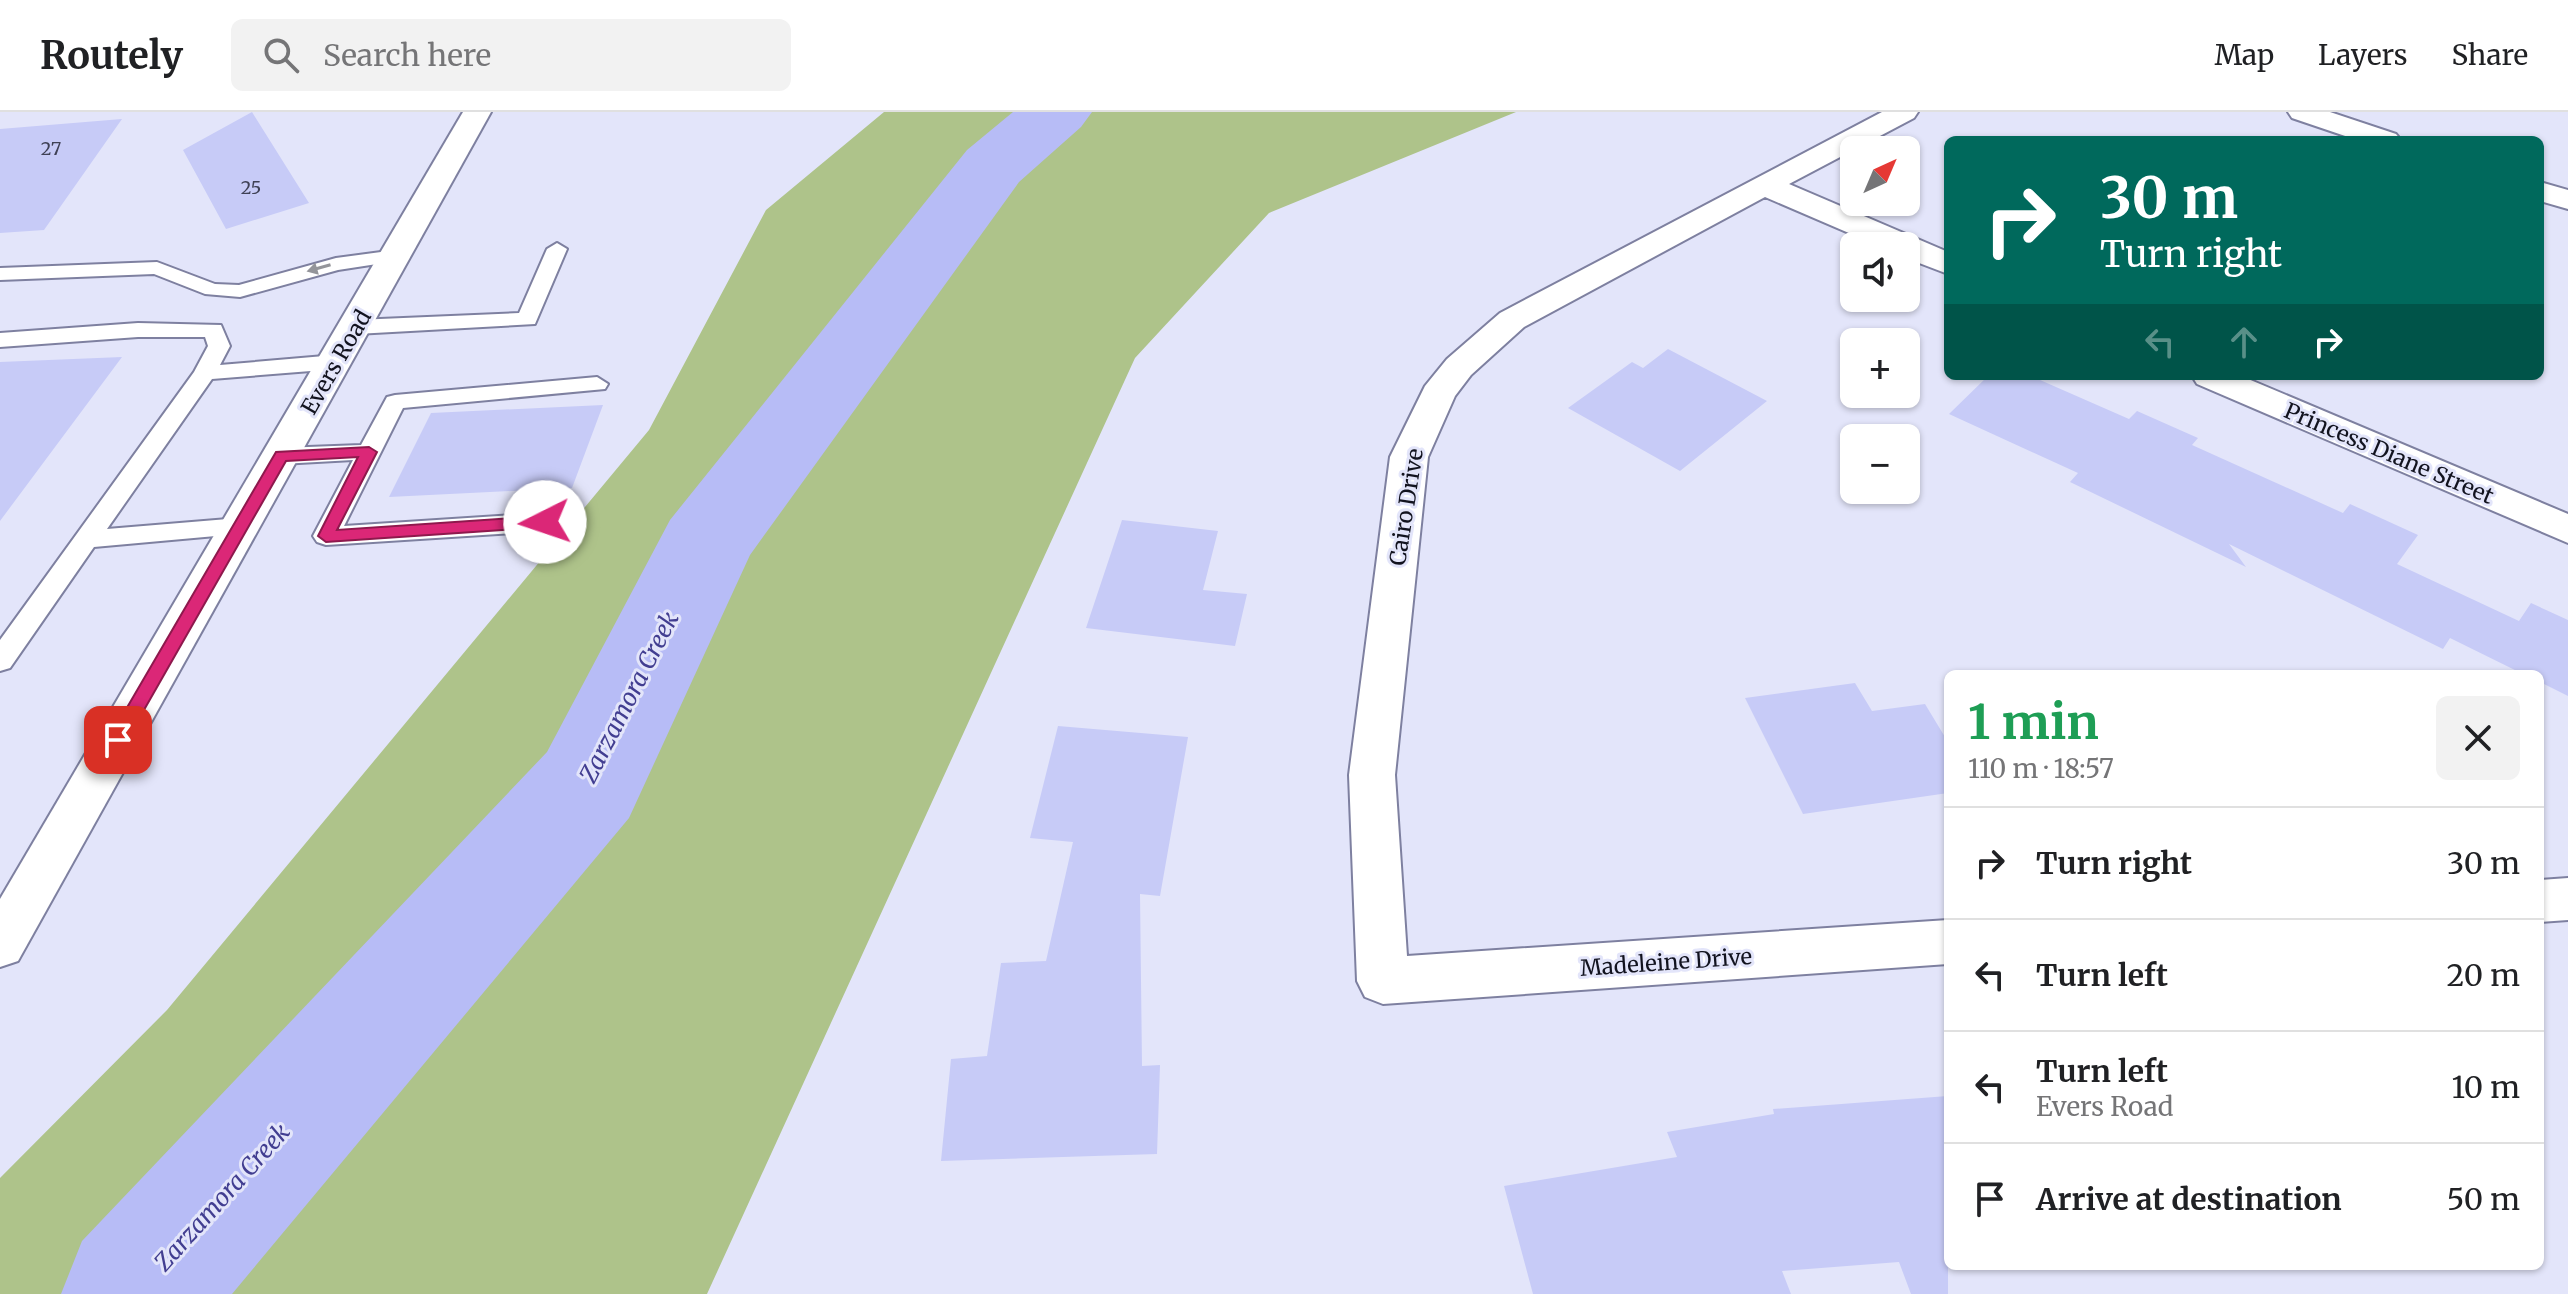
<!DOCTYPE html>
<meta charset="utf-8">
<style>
body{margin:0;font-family:Merriweather,serif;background:#f2f2f2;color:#202124;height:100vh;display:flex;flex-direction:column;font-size:30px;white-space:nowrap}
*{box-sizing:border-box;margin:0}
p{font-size:26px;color:#757577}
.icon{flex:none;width:44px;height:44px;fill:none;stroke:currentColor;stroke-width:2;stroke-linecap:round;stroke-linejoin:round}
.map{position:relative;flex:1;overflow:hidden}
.sheet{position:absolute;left:1944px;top:558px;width:600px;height:600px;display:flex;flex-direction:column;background:#fff;border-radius:12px;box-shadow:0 2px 6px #0004}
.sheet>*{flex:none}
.banner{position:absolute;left:1944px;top:24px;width:600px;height:244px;border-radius:12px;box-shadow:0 2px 6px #0004;background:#00695c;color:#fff;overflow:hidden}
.needle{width:52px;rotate:44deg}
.controls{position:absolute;left:1840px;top:24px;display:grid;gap:16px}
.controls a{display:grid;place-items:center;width:80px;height:80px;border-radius:12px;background:#fff;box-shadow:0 2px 6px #0004;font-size:40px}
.pin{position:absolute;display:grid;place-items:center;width:68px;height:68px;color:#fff;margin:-34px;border-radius:16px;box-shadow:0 4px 12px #0006}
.me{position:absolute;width:88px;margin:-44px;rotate:266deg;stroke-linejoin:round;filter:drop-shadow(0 0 6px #0008)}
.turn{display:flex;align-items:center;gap:28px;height:168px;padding:0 24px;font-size:36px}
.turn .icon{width:104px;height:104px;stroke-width:2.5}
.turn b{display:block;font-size:56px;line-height:68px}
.lanes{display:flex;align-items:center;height:76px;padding:0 24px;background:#0003;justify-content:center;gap:40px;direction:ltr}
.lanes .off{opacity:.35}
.round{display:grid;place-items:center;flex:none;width:84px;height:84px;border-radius:12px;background:#f2f2f2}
.headline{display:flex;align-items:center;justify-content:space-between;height:136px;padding:0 24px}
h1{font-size:48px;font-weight:700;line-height:60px;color:#1e9e55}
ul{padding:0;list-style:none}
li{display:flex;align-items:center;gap:24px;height:112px;padding:0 24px;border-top:2px solid #e0e0e0}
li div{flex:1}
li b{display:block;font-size:30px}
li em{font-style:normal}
header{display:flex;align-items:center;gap:48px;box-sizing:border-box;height:112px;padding:0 40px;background:#fff;border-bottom:2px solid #e0e0e0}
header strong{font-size:38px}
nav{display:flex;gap:44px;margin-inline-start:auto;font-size:28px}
.search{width:560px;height:72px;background:#f2f2f2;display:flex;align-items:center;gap:20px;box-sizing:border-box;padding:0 28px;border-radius:12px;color:#757577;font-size:30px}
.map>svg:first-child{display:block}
.green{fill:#aec38a}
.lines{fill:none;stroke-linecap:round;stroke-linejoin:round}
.river{fill:#b7bcf6;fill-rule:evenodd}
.building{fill:#c7cbf7}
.service-casing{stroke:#7e80a0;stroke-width:4}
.minor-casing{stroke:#7e80a0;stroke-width:4}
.secondary-casing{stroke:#7e80a0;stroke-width:4}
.service{fill:#fff;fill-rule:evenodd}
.minor{fill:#fff;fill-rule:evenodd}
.secondary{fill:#fff;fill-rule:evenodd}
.oneway{fill:#94959a}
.route{fill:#db2777;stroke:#8e194d;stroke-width:2}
.labels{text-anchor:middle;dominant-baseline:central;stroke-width:6;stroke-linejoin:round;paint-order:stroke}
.number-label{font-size:18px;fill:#3f4155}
.street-label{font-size:22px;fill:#12131f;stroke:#e3e5fa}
.water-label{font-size:24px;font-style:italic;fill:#423e91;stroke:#e3e5fa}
</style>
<header>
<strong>Routely</strong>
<div class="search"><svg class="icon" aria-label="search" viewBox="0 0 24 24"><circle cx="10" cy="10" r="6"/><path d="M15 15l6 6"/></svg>Search here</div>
<nav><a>Map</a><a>Layers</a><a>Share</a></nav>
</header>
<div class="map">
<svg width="2568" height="1182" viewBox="0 0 2568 1182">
<rect width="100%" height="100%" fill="#e3e5fa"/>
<path class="green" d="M884 0H1516L1269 101 1135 246 707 1182H0V1066L167 898 649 318 766 98Z"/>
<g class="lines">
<path class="river" d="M1013 0H1092L1081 15 1019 70 750 443 629 706 232 1182H61L82 1129 547 640 670 408 967 38Z"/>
</g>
<path class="building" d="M252 0 309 91 226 117 183 38Z
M122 7 44 118 0 121V17Z
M1668 237 1767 289 1680 359 1568 296 1632 250 1643 256Z
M122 245 0 409V250Z
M1988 264H2031L2129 307 2137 299 2198 326 2192 333 2343 401 2350 392 2418 423 2397 452 2519 509 2531 491 2568 508V584L2540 570V562H2523L2450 526 2443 537 2229 432 2246 455 2070 370 2078 361 1949 302Z
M603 293 572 376 389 385 431 301Z
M1122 408 1218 419 1203 478 1247 482 1235 534 1086 516Z
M1855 571 1872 599 1925 592 1948 630V681L1803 702 1745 586Z
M1058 614 1188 625 1160 784 1140 782 1142 954 1160 953 1157 1042 941 1049 951 947 987 944 1001 851 1046 849 1073 730 1030 726Z
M1948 984V1182H1911L1899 1150 1782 1159 1791 1182H1533L1504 1074 1677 1045 1667 1020 1774 1002 1773 997Z"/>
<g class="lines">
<g class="service-casing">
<path id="service" d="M557 131 567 137 535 212 356 222 345 215 356 208 519 201 547 137Z
M396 138 406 144 403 148 338 158 240 185 205 182 154 162 0 168V156L157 150 215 172 239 173 336 146Z
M138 211 221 213 230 234 220 253 336 243 347 250 336 257 212 267 107 417 240 406 249 409 253 415 249 421 94 435 10 556 0 559V528L194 260 208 234 205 225H138L0 235V221Z
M597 265 608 272 605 277 403 296 344 414 545 401 554 404 557 410 554 416 545 419 326 433 317 430 313 424 353 348 281 352 269 344 281 336 361 333 387 285 395 283Z"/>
</g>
<g class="minor-casing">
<path id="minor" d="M1882 0H1918L1914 6 1789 72 1948 140V162L1906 146V134H1879L1765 85 1524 215 1471 263 1455 284 1428 345 1395 663 1407 844 1948 808V852L1383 892 1365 885 1357 869 1349 663 1390 345 1425 274 1447 247 1500 201Z
M2288 0H2330L2396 22 2401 28H2357L2292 6Z
M2540 70 2568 78V97L2540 89Z
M2192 264H2241L2568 402V431L2197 272Z
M2568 766V808L2540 810V768Z"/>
</g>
<g class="secondary-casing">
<path id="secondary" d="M463 0H491L18 849 0 855V787Z"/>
</g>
<use href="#service" class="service"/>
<use href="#minor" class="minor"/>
<use href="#secondary" class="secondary"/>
</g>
<defs><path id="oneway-solid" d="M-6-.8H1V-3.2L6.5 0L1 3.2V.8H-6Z" transform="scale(2)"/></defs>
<use class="oneway" href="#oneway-solid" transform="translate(319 156) rotate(164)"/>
<path class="route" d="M369 335 377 340 337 418 545 404 553 410 545 415 326 430 318 424 358 345 286 349 124 633H111V623L276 340Z"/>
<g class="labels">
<g class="number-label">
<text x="51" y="36">27</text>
<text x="251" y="75">25</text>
</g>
<g class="street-label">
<text transform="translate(336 250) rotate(-60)">Evers Road</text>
<text transform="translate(2389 341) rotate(23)">Princess Diane Street</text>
<text transform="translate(1406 395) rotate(-81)">Cairo Drive</text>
<text transform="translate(1666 850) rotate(-4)">Madeleine Drive</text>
</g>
<g class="water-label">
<text transform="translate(629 585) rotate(-63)">Zarzamora Creek</text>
<text transform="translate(222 1085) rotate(-48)">Zarzamora Creek</text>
</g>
</g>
</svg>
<div class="controls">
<a><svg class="needle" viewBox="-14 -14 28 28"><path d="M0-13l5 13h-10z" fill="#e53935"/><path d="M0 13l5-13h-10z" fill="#757577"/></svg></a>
<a><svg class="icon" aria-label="sound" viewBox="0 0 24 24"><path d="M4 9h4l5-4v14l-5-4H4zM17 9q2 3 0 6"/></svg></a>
<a>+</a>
<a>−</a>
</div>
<div class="pin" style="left:118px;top:628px;background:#d93025"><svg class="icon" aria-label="arrive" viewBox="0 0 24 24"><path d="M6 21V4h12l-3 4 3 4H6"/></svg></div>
<svg class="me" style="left:545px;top:410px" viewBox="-20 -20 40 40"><circle r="19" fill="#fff"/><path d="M0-13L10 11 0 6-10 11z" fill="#db2777"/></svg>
<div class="banner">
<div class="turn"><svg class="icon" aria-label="right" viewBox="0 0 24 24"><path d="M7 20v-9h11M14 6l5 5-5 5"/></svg><div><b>30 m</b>Turn right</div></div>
<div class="lanes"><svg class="icon off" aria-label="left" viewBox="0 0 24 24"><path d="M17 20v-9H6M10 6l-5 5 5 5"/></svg><svg class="icon off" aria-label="ahead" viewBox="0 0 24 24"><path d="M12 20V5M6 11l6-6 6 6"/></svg><svg class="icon" aria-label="right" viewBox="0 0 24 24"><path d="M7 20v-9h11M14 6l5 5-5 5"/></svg></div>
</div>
<section class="sheet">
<div class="headline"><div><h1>1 min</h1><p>110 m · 18:57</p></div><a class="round"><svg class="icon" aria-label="close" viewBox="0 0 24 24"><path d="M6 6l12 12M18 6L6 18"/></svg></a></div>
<ul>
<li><svg class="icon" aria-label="right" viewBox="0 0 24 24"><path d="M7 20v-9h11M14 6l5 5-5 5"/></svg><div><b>Turn right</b></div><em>30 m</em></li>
<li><svg class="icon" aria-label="left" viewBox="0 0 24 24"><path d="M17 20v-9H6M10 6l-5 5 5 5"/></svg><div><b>Turn left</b></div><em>20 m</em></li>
<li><svg class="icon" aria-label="left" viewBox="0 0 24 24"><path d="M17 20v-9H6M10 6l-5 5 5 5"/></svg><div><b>Turn left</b><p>Evers Road</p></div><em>10 m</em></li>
<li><svg class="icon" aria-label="arrive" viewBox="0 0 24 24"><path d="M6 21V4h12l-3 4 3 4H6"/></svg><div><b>Arrive at destination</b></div><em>50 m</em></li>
</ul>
</section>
</div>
